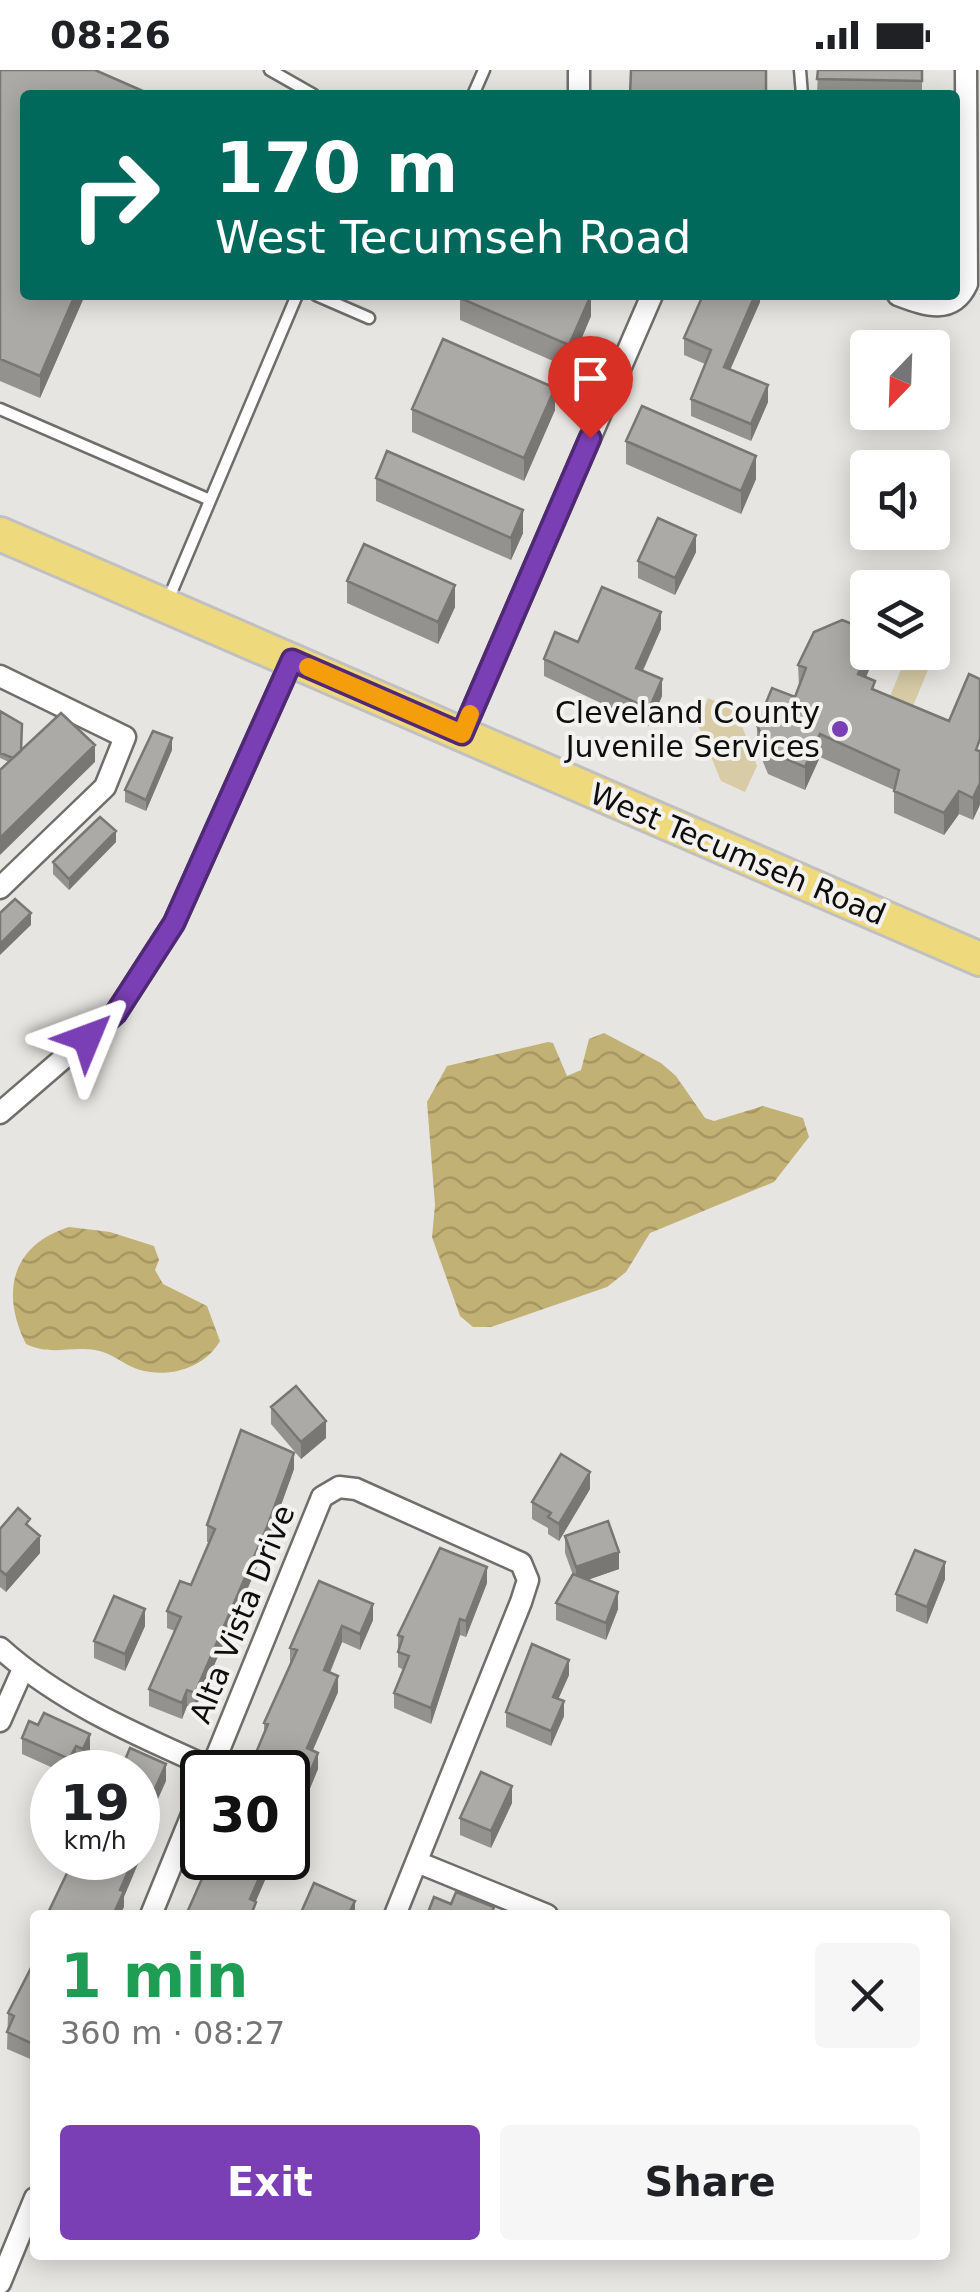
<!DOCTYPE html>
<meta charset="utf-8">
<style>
body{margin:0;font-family:"DejaVu Sans",sans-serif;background:#f6f6f6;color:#202124;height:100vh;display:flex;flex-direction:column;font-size:38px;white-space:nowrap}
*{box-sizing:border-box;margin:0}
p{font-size:32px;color:#757577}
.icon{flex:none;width:55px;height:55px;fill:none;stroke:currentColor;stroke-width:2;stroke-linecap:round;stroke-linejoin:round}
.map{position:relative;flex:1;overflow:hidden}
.panel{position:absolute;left:30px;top:1840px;width:920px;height:350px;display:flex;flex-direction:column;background:#fff;border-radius:10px;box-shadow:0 5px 25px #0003}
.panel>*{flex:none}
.top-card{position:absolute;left:20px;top:20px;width:940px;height:210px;border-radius:10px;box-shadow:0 5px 25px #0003;background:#00695c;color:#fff;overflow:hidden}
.needle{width:65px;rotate:203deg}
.fabs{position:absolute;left:850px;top:260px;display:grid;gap:20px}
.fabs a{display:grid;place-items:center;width:100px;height:100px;border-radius:10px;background:#fff;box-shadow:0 5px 25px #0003;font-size:50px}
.speed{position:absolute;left:30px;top:1680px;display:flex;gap:20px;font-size:50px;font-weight:700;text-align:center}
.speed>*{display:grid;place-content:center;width:130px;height:130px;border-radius:50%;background:#fff;box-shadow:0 5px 25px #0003;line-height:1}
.speed small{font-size:25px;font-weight:400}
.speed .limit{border:5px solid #111;border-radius:15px;background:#fff;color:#111}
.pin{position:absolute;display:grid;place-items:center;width:85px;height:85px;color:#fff;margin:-102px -42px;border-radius:50% 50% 50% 0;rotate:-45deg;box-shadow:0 0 10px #0007}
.pin .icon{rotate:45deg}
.me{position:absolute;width:110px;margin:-55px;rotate:46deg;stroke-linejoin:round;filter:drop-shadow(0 0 8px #0008)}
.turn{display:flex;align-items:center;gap:35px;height:210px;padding:0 30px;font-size:45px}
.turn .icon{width:130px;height:130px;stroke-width:2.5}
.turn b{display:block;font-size:70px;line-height:85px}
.round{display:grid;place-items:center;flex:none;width:105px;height:105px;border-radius:10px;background:#f6f6f6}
.overview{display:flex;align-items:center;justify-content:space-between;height:170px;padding:0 30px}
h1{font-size:60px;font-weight:800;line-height:75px;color:#1e9e55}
.action{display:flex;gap:20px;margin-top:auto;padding:20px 30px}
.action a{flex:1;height:115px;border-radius:10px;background:#7b3fb5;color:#fff;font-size:40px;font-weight:800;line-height:115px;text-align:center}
.action a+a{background:#f6f6f6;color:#202124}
.status{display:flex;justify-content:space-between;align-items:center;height:70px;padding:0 50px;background:#fff;direction:ltr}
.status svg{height:28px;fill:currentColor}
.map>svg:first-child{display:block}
.pitch{fill:#d7cca5}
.water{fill:url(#water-waves)}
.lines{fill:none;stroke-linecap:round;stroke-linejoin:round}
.service-casing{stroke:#6f6e6b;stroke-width:15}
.minor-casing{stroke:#6f6e6b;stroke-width:25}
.primary-casing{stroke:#c0c0c0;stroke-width:38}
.service{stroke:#fff;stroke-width:10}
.minor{stroke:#fff;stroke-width:20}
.primary{stroke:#efd97d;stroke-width:32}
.wall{fill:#93928f}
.shaded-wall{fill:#787774}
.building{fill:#abaaa6;stroke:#787774;stroke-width:2.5}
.route-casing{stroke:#502976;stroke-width:25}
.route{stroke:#7b3fb5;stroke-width:18}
.slow{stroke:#f59e0b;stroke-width:18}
.poi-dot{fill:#7b3fb5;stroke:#f3f2ee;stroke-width:4}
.labels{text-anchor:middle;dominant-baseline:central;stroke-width:8;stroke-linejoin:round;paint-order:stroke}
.poi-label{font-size:30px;fill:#0e0e0d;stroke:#f3f2ee;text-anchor:end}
.street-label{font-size:30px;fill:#0e0e0d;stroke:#f3f2ee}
</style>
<div class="status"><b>08:26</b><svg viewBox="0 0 49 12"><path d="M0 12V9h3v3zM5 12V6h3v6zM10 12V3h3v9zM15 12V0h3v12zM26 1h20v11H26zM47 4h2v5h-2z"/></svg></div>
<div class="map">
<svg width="980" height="2222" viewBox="0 0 980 2222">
<defs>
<pattern id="water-waves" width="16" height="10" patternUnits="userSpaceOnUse" patternTransform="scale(2.5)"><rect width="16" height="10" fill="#c2b174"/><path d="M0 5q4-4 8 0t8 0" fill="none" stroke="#a69763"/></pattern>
</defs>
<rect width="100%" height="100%" fill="#e6e5e1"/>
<path class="pitch" d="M907 585 930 595 911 641 888 631Z
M708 628 736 640 757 696 745 722 721 711 698 655Z"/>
<path class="water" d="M604 963 661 993 676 1006 705 1048 714 1051 763 1036 803 1048 809 1067 774 1112 650 1163 626 1202 607 1217 491 1257H473L460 1246 432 1167 435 1135 427 1032 447 996 548 972 553 973 567 1006 581 1000 589 969Z
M69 1157 110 1162 154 1176 159 1190 155 1200 163 1214 207 1236 220 1271C204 1299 167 1309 137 1299 122 1294 113 1283 95 1280 69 1276 51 1286 26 1274 0 1222 12 1175 69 1157Z"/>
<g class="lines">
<g class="service-casing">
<path id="service" d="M270 0 314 25
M800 0 802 25
M473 25 484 0
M316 225 369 248
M0 339 210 430
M168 530 297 225"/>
</g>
<g class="minor-casing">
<path id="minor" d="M579 0V25
M898 225C925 235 952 246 967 214L966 0
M0 606 125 667 105 717 0 818
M462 664 652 225
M0 1043 116 943 174 853 292 590
M0 1578C61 1633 137 1665 211 1698
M0 1651 23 1599
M210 1702 322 1427 339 1417 356 1419 521 1493 528 1510 521 1532 395 1845
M417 1792 547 1845
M151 1845 202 1720
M0 2213 35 2128"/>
</g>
<g class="primary-casing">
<path id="primary" d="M0 464 980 889"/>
</g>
<use href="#service" class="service"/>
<use href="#minor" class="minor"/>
<use href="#primary" class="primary"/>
</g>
<path class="wall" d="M0 0 25 225H85L40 328 0 311Z
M818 0H922V25H817Z
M760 225V232L730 299 768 332 751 371 691 346V329L705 294 684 285V268Z
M460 228 591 246 569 298 460 250Z
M412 339 555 340 524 411 412 362Z
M626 371 756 409 741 444 626 394Z
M376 408 523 463 511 490 376 431Z
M696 482 675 525 638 508V491Z
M347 511 455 537 438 574 347 533Z
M661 559 643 601 662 626 649 656 544 606V589L578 572Z
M875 582 866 607 875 620 949 651 980 609 973 750 959 744 944 765 894 743V720L820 687 805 720 768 704 757 677V655L795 627 799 617 798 595Z
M0 641 21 680 95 692H9L0 688Z
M172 680 146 741 125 732V720Z
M116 772 69 820 53 804V792Z
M271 1337 326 1368 301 1389 271 1354Z
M294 1399 267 1474 195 1639 187 1636 182 1649 149 1636V1619L175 1561 167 1558V1541L191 1515 209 1472H207V1455Z
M590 1419 559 1471 548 1464V1458L532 1449V1432Z
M30 1458 40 1483 6 1522 0 1517V1459Z
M565 1466 619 1499 587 1510 618 1539 606 1570 556 1550V1533L573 1505 565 1483Z
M945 1509 927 1554 896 1541V1524Z
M319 1511 373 1550 360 1580 342 1572 330 1603 338 1622 312 1681 318 1699 291 1764 288 1763V1702L264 1664V1653L290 1594V1578Z
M487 1513 466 1567 460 1565 431 1654 394 1638V1623L404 1600 398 1597V1565Z
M145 1556 125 1601 94 1588V1571Z
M569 1605 558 1629 564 1646 551 1676 506 1657V1642Z
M29 1651 90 1681 83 1696 76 1693 71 1702H62L22 1684V1668Z
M512 1733 491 1778 460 1765V1748Z
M35 1875V1991L7 1979 8 1943 31 1899V1887Z"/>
<path class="shaded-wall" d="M75 225H85L40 328V306Z
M591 225V246L569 298V275Z
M755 225H760V232L724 314V297Z
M768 315V332L751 371V354Z
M555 318V340L524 411V388Z
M756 386V409L741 444V421Z
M523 440V463L511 490V468Z
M696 465V482L675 525V508Z
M455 515V537L438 574V552Z
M661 542V559L636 615V598Z
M868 582H875V586L858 626V604Z
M662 609V626L649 656V639Z
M820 664V687L805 720V697Z
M172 668V680L146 741V730Z
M95 675V692L0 785V768Z
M980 713V735L973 750V728Z
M959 721V744L944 765V743Z
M116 761V772L69 820V809Z
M31 843V855L0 885V874Z
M326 1351V1368L301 1389V1372Z
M294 1383V1399L267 1474 195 1639V1623Z
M590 1402V1419L559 1471V1454Z
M40 1466V1483L6 1522V1505Z
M619 1482V1499L576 1514V1497Z
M945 1492V1509L927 1554V1537Z
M487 1497V1513L466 1567V1551Z
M618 1522V1539L606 1570V1553Z
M373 1534V1550L360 1580V1564Z
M145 1539V1556L125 1601V1584Z
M460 1549V1565L431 1654V1638Z
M342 1556V1572L324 1616V1600Z
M569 1590V1605L553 1641V1627Z
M338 1606V1622L307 1694V1678Z
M187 1620V1636L182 1649V1633Z
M564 1631V1646L551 1676V1661Z
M90 1664V1681L83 1696V1679Z
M76 1676V1693L71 1702H69V1689Z
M318 1683V1699L291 1764V1748Z
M166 1694V1711L150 1747V1730Z
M512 1716V1733L491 1778V1761Z
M157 1733V1749L124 1827V1837L120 1845H113L120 1820 134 1788H138V1779Z
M266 1792V1808L250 1845V1829Z
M355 1831V1845H348Z"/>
<path class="building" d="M0 0H95L152 25H25V225H75L40 306 0 289Z
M631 0H766V25H630Z
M818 0H922V11L817 9Z
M461 225H591L569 275 460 228Z
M703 225H755L724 297 768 315 751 354 691 329 711 280 684 268Z
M443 269 555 318 524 388 412 339Z
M642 336 756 386 741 421 626 371Z
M387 381 523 440 511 468 376 408Z
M658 448 696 465 675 508 638 491Z
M364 474 455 515 438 552 347 511Z
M602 517 661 542 636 598 662 609 649 639 544 589 555 562 578 572Z
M842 550 868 560V582L858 604 875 611 872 619 949 651 969 604 980 609V669L976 680 980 681V713L973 728 959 721 944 743 894 721 899 700 820 664 805 697 768 681 757 655 772 618 795 627 806 598 798 595 814 562Z
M0 641 22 654 21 681 13 688 0 683Z
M61 643 95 675 0 768V700Z
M153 661 172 668 146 730 125 720Z
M100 747 116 761 69 809 53 792Z
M15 829 31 843 0 874V843Z
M296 1316 326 1351 301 1372 271 1337Z
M241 1360 294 1383 267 1457 195 1623 187 1620 182 1633 149 1619 181 1547 167 1541 180 1511 191 1515 215 1459 207 1455Z
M561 1384 590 1402 559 1454 548 1447 551 1443 532 1432Z
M18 1438 30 1449 26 1454 40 1466 6 1505 0 1500V1459Z
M608 1451 619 1482 576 1497 565 1466Z
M440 1478 487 1497 466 1551 460 1549 431 1638 394 1623 409 1586 398 1582 403 1567 398 1565Z
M915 1480 945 1492 927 1537 896 1524Z
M573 1504 618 1522 606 1553 556 1533Z
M319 1511 373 1534 360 1564 342 1556 324 1600 338 1606 307 1678 318 1683 291 1748 288 1747V1702H248L268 1654 264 1653 297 1580 290 1578Z
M114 1526 145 1539 125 1584 94 1571Z
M532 1574 569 1590 553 1627 564 1631 551 1661 506 1642Z
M44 1643 90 1664 83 1679 76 1676 69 1689 22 1668 29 1651 38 1655Z
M130 1678 166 1694 150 1730 157 1733 138 1779V1702H120Z
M481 1702 512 1716 491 1761 460 1748Z
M85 1788H134L120 1820 124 1821 113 1845H47L68 1801 74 1803Z
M211 1788H257L266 1792 250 1829 256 1832 251 1845H186Z
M314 1813 355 1831 348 1845H300Z
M456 1822 494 1837 491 1845H427L434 1827 451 1834Z
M35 1890V1975L7 1962 14 1946 8 1943Z"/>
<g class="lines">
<g class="route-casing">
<path id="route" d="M87 968 116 943 174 853 292 590 462 664 590 368"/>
</g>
<use href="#route" class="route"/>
<path class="slow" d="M308 597 462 664 470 644"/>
</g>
<circle class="poi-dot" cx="840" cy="659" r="10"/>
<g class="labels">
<g class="poi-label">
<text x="820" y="642">Cleveland County<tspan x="820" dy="34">Juvenile Services</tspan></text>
</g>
<g class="street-label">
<text transform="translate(738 784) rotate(23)">West Tecumseh Road</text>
<text transform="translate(242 1544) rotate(-68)">Alta Vista Drive</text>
</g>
</g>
</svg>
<div class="fabs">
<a><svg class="needle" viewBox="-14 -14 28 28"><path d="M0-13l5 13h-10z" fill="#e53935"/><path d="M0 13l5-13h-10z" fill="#757577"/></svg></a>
<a><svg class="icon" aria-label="sound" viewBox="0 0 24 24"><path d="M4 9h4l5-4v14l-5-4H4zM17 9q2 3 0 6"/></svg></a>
<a><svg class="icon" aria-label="layers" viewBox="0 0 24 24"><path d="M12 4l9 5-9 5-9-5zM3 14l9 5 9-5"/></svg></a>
</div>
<div class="speed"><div>19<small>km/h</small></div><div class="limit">30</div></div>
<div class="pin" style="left:590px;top:368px;background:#d93025"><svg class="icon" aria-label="arrive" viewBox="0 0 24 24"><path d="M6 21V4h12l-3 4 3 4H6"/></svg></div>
<svg class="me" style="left:87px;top:968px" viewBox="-20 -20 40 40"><path d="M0-17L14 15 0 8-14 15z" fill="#7b3fb5" stroke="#fff" stroke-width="4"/></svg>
<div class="top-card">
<div class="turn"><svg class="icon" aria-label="right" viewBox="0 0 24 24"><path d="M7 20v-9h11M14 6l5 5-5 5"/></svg><div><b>170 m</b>West Tecumseh Road</div></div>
</div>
<section class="panel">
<div class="overview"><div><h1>1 min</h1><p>360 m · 08:27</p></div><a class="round"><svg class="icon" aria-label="close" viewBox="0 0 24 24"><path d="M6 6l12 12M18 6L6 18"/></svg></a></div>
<div class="action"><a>Exit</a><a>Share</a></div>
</section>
</div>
